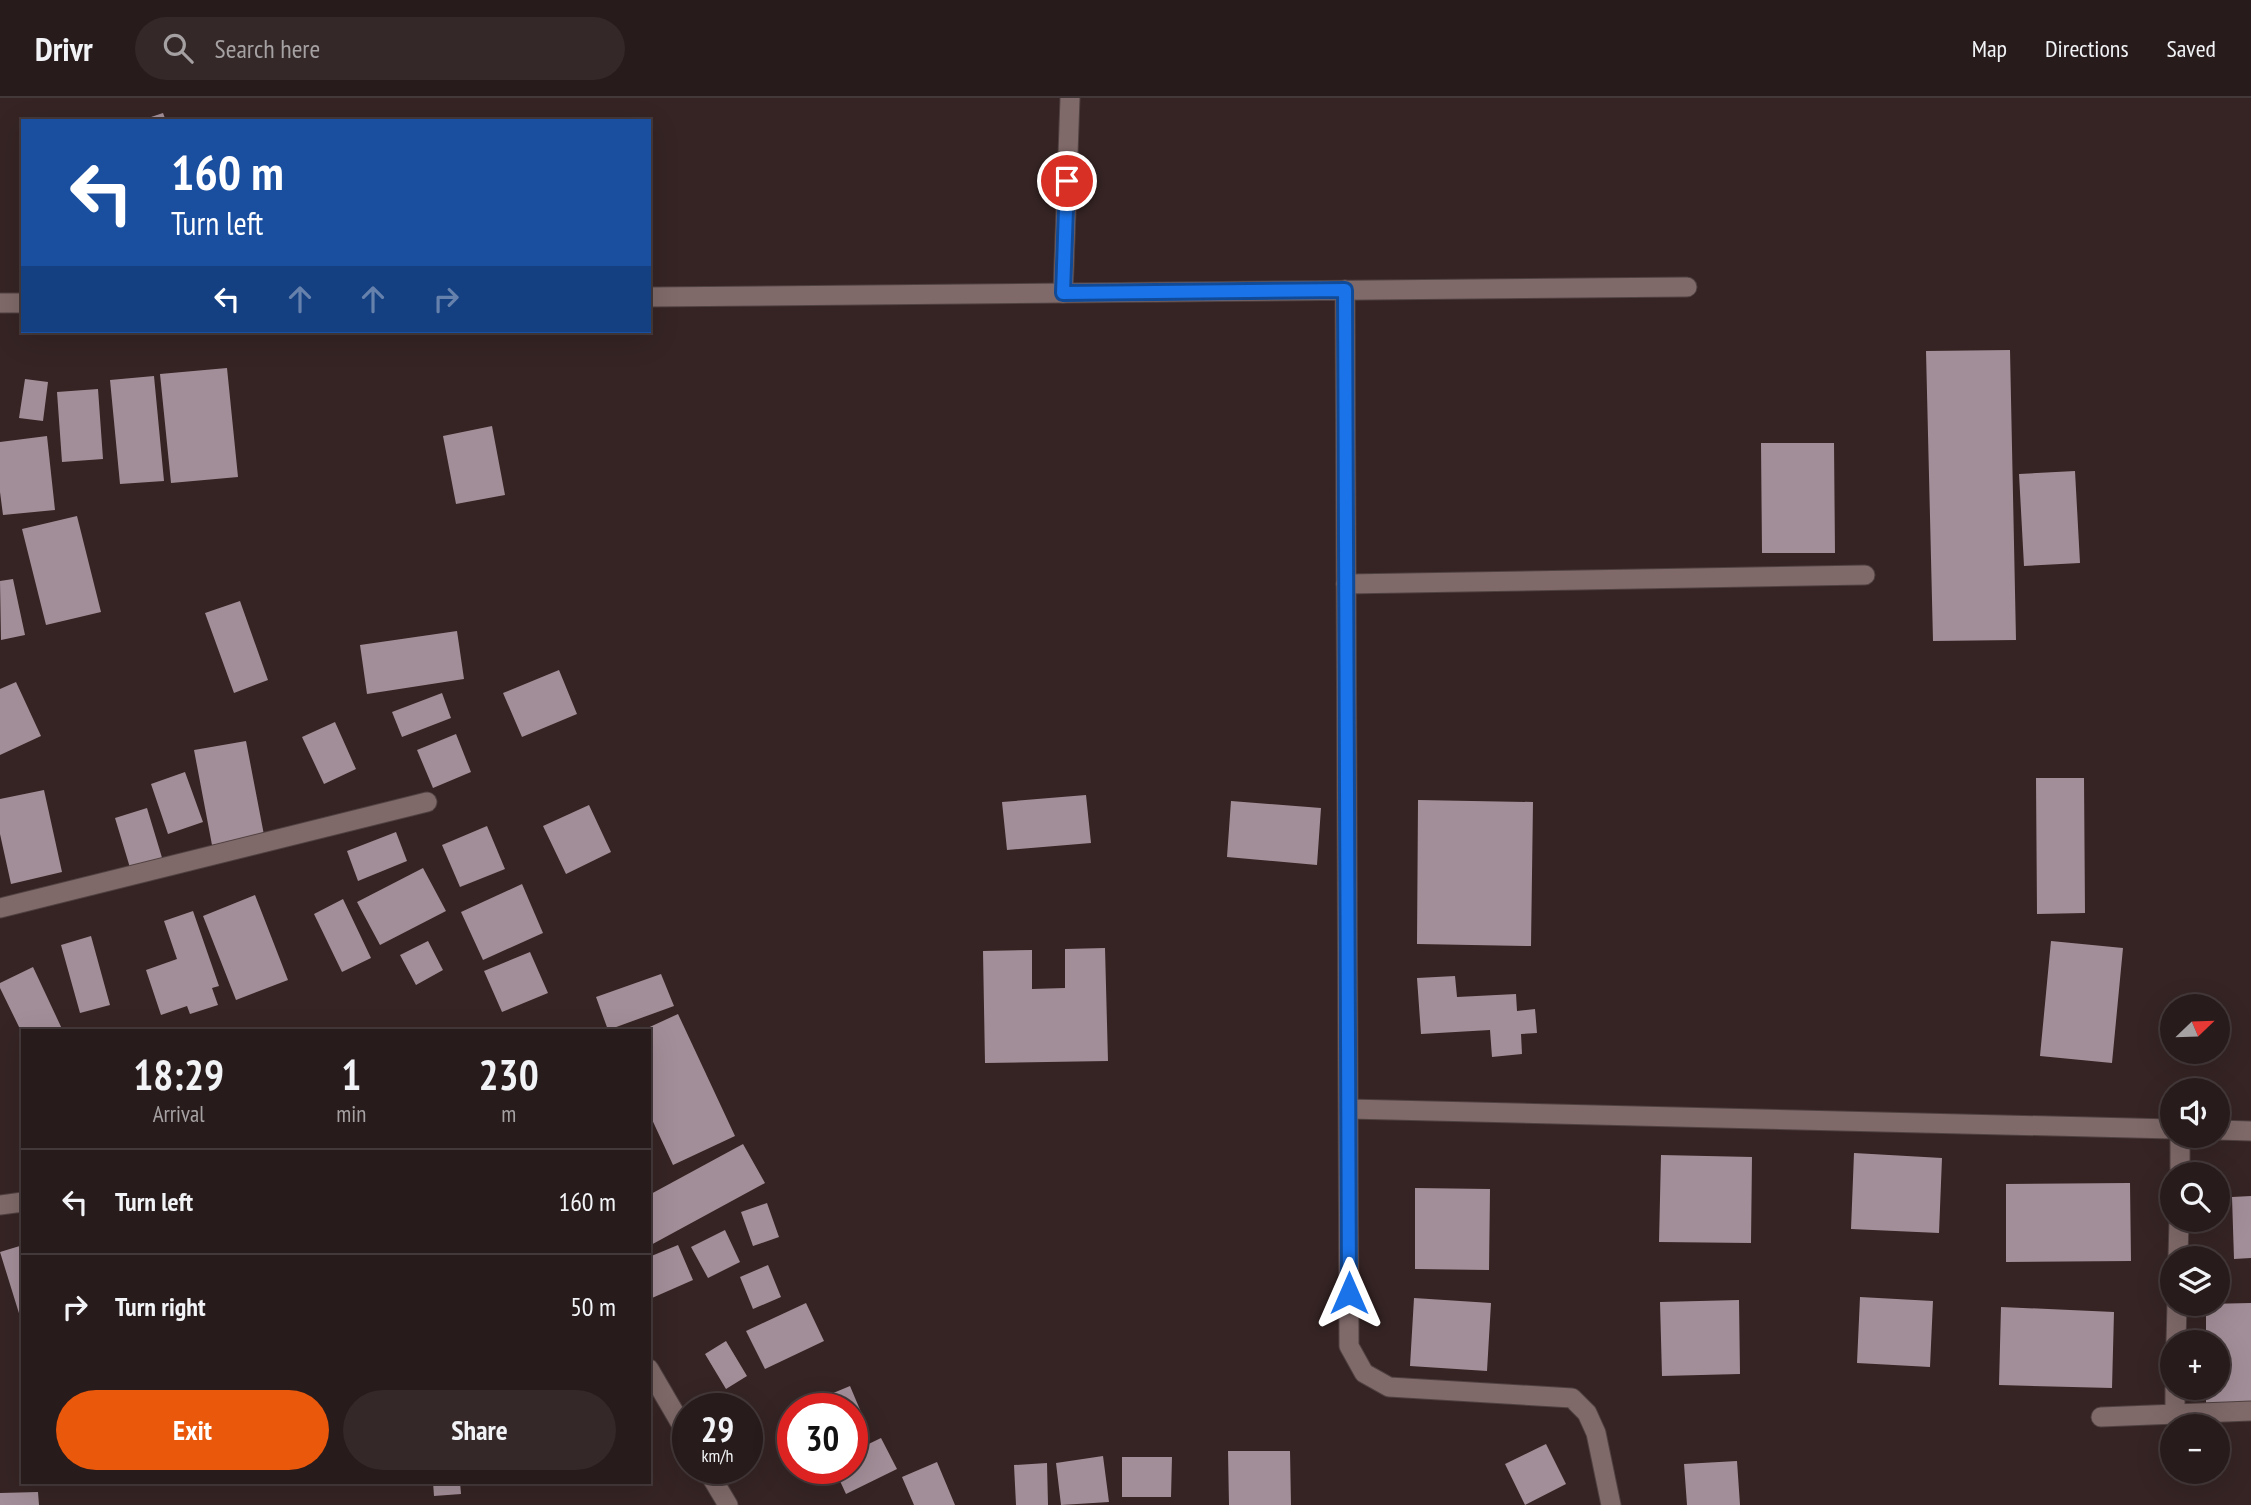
<!DOCTYPE html>
<meta charset="utf-8">
<style>
body{margin:0;font-family:"PT Sans Narrow",sans-serif;background:#342828;color:#f1f3f6;height:100vh;display:flex;flex-direction:column;font-size:26px;white-space:nowrap}
*{box-sizing:border-box;margin:0}
p{font-size:23px;color:#a5a1a3}
.icon{flex:none;width:38px;height:38px;fill:none;stroke:currentColor;stroke-width:2;stroke-linecap:round;stroke-linejoin:round}
.map{position:relative;flex:1;overflow:hidden}
.drawer{position:absolute;left:21px;top:931px;width:630px;height:455px;display:flex;flex-direction:column;background:#281b1b;border-radius:0px;box-shadow:0 7px 28px #0002,0 0 0 2px #44393a}
.drawer>*{flex:none}
.hud{position:absolute;left:21px;top:21px;width:630px;height:214px;border-radius:0px;box-shadow:0 7px 28px #0002,0 0 0 2px #44393a;background:#1a4fa0;color:#fff;overflow:hidden}
.needle{width:46px;rotate:67deg}
.fabs{position:absolute;left:2160px;top:896px;display:grid;gap:14px}
.fabs a{display:grid;place-items:center;width:70px;height:70px;border-radius:50%;background:#281b1b;box-shadow:0 7px 28px #0002,0 0 0 2px #44393a;font-size:35px}
.speed{position:absolute;left:672px;top:1295px;display:flex;gap:14px;font-size:35px;font-weight:700;text-align:center}
.speed>*{display:grid;place-content:center;width:91px;height:91px;border-radius:50%;background:#281b1b;box-shadow:0 7px 28px #0002,0 0 0 2px #44393a;line-height:1}
.speed small{font-size:18px;font-weight:400}
.speed .limit{border:10px solid #d22;background:#fff;color:#111}
.pin{position:absolute;display:grid;place-items:center;width:60px;height:60px;color:#fff;margin:-30px;border:4px solid #fff;border-radius:50%;box-shadow:0 2px 7px #0007}
.me{position:absolute;width:77px;margin:-38px;rotate:0deg;stroke-linejoin:round;filter:drop-shadow(0 0 5px #0008)}
.turn{display:flex;align-items:center;gap:24px;height:147px;padding:0 35px;font-size:32px}
.turn .icon{width:91px;height:91px;stroke-width:2.5}
.turn b{display:block;font-size:49px;line-height:60px}
.lanes{display:flex;align-items:center;height:66px;padding:0 35px;background:#0003;justify-content:center;gap:35px;direction:ltr}
.lanes .off{opacity:.35}
.eta{display:flex;justify-content:space-evenly;align-items:center;height:119px;text-align:center}
.eta b{font-size:42px;font-weight:700;line-height:49px}
.action{display:flex;gap:14px;margin-top:auto;padding:14px 35px}
.action a{flex:1;height:80px;border-radius:42px;background:#ea580c;color:#fff;font-size:28px;font-weight:700;line-height:80px;text-align:center}
.action a+a{background:#342828;color:#f1f3f6}
ul{padding:0;list-style:none}
li{display:flex;align-items:center;gap:21px;height:105px;padding:0 35px;border-top:2px solid #44393a}
li div{flex:1}
li b{display:block;font-size:26px}
li em{font-style:normal}
header{display:flex;align-items:center;gap:42px;box-sizing:border-box;height:98px;padding:0 35px;background:#281b1b;border-bottom:2px solid #44393a}
header strong{font-size:33px}
nav{display:flex;gap:38px;margin-inline-start:auto;font-size:24px}
.search{width:490px;height:63px;background:#342828;display:flex;align-items:center;gap:18px;box-sizing:border-box;padding:0 24px;border-radius:38px;color:#a5a1a3;font-size:26px}
.map>svg:first-child{display:block}
.building{fill:#a28e98}
.lines{fill:none;stroke-linecap:round;stroke-linejoin:round}
.service-casing{stroke:#504141;stroke-width:21}
.minor-casing{stroke:#504141;stroke-width:21}
.service{stroke:#7f6969;stroke-width:19}
.minor{stroke:#7f6969;stroke-width:19}
.route-casing{stroke:#114b97;stroke-width:18}
.route{stroke:#1a73e8;stroke-width:12}
</style>
<header>
<strong>Drivr</strong>
<div class="search"><svg class="icon" aria-label="search" viewBox="0 0 24 24"><circle cx="10" cy="10" r="6"/><path d="M15 15l6 6"/></svg>Search here</div>
<nav><a>Map</a><a>Directions</a><a>Saved</a></nav>
</header>
<div class="map">
<svg width="2251" height="1407" viewBox="0 0 2251 1407">
<rect width="100%" height="100%" fill="#362424"/>
<path class="building" d="M163 15 166 23H142V22Z
M2010 252 2016 542 1933 543 1926 253Z
M227 270 238 379 171 385 160 276Z
M154 278 164 383 120 386 110 282Z
M25 281 48 284 43 323 19 320Z
M98 291 103 361 62 364 57 294Z
M492 328 505 397 456 406 443 338Z
M47 338 55 412 3 417 0 394V344Z
M1761 345H1834L1835 455H1762Z
M2075 373 2080 465 2024 468 2019 376Z
M77 418 101 514 46 527 22 431Z
M13 481 25 537 1 542 0 483Z
M240 503 268 582 234 595 205 515Z
M457 533 464 581 367 596 360 547Z
M559 572 577 616 522 639 503 595Z
M16 584 41 638 0 657V591Z
M442 595 451 620 402 639 392 614Z
M335 624 356 671 324 686 302 639Z
M456 636 471 674 433 690 417 652Z
M246 643 264 737 212 747 194 652Z
M185 674 203 724 168 736 151 686Z
M2036 680H2084L2085 815 2037 816Z
M44 692 62 774 11 786 0 736V701Z
M1086 697 1091 745 1007 752 1002 704Z
M1418 702 1533 704 1531 848 1417 846Z
M1231 703 1321 710 1317 767 1227 759Z
M589 707 611 754 566 776 543 728Z
M147 710 163 763 131 773 115 720Z
M487 728 505 771 460 789 442 747Z
M396 734 407 763 358 783 347 753Z
M423 770 446 813 380 847 357 804Z
M522 786 543 835 483 862 461 814Z
M255 797 288 882 236 902 203 818Z
M343 801 371 860 342 874 314 816Z
M193 813 219 888 212 890 218 907 190 916 187 908 161 917 146 872 177 861 164 823Z
M91 838 110 907 80 915 61 847Z
M428 843 443 872 416 887 400 857Z
M2051 843 2123 850 2112 965 2040 958Z
M1105 850 1108 963 985 965 983 853 1032 852V891L1065 890V851Z
M530 854 548 895 502 914 484 873Z
M33 869 63 933H21L0 890V885Z
M661 876 674 908 608 932 596 899Z
M1455 878 1457 899 1516 896 1517 913 1535 911 1537 935 1521 936 1522 956 1492 959 1490 932 1421 936 1417 880Z
M678 916 735 1038 673 1067 649 1015V933H641Z
M743 1046 765 1085 649 1148V1097Z
M1854 1055 1942 1060 1939 1135 1851 1131Z
M1661 1057 1752 1059 1751 1145 1659 1144Z
M2130 1085 2131 1163 2006 1164V1086Z
M1415 1090 1490 1091 1489 1172 1415 1171Z
M2251 1098V1160L2234 1161 2232 1099Z
M767 1105 779 1139 753 1148 741 1114Z
M725 1132 740 1164 708 1180 691 1149Z
M23 1147V1225H22L0 1154Z
M678 1147 693 1182 652 1200 649 1195V1159Z
M768 1167 781 1199 753 1211 740 1179Z
M1860 1199 1933 1203 1930 1269 1857 1265Z
M1414 1200 1491 1205 1487 1273 1410 1268Z
M1739 1202 1740 1276 1662 1278 1660 1204Z
M806 1205 824 1243 765 1271 746 1233Z
M2251 1205V1307H2206V1290H2217V1244H2206V1206Z
M2001 1209 2114 1214 2112 1290 1999 1287Z
M726 1243 747 1278 726 1291 705 1256Z
M850 1288 869 1333 852 1340V1311H795Z
M881 1340 897 1371 846 1396 834 1370H852V1354Z
M1546 1346 1566 1386 1525 1407 1505 1366Z
M1228 1353H1290L1291 1407H1229Z
M1103 1358 1109 1404 1061 1407 1056 1365Z
M1122 1359H1172L1171 1399H1122Z
M1737 1363 1740 1407H1687L1684 1366Z
M937 1364 955 1407H914L902 1379Z
M1047 1365 1048 1407H1016L1014 1367Z
M433 1384H460L461 1396 434 1398Z
M38 1394 39 1407H0V1395Z"/>
<g class="lines">
<g class="service-casing">
<path id="service" d="M1063 195 1070 0
M1346 486 1865 477"/>
</g>
<g class="minor-casing">
<path id="minor" d="M1345 192 1349 1248 1364 1275 1389 1289 1572 1300 1587 1315 1596 1335 1611 1407
M649 199 1687 189
M0 205H23
M0 810 427 704
M1349 1011 2172 1031
M2217 1032 2251 1033
M2180 1076V1038
M0 1107 23 1104
M2178 1160 2179 1122
M2176 1244 2177 1206
M649 1271 688 1338
M2175 1316V1290
M2101 1319 2251 1313
M706 1370 728 1407"/>
</g>
<use href="#service" class="service"/>
<use href="#minor" class="minor"/>
</g>
<g class="lines">
<g class="route-casing">
<path id="route" d="M1067 83 1063 195 1345 192 1349 1195"/>
</g>
<use href="#route" class="route"/>
</g>
</svg>
<div class="fabs">
<a><svg class="needle" viewBox="-14 -14 28 28"><path d="M0-13l5 13h-10z" fill="#e53935"/><path d="M0 13l5-13h-10z" fill="#a5a1a3"/></svg></a>
<a><svg class="icon" aria-label="sound" viewBox="0 0 24 24"><path d="M4 9h4l5-4v14l-5-4H4zM17 9q2 3 0 6"/></svg></a>
<a><svg class="icon" aria-label="search" viewBox="0 0 24 24"><circle cx="10" cy="10" r="6"/><path d="M15 15l6 6"/></svg></a>
<a><svg class="icon" aria-label="layers" viewBox="0 0 24 24"><path d="M12 4l9 5-9 5-9-5zM3 14l9 5 9-5"/></svg></a>
<a>+</a>
<a>−</a>
</div>
<div class="speed"><div>29<small>km/h</small></div><div class="limit">30</div></div>
<div class="pin" style="left:1067px;top:83px;background:#d93025"><svg class="icon" aria-label="arrive" viewBox="0 0 24 24"><path d="M6 21V4h12l-3 4 3 4H6"/></svg></div>
<svg class="me" style="left:1349px;top:1195px" viewBox="-20 -20 40 40"><path d="M0-17L14 15 0 8-14 15z" fill="#1a73e8" stroke="#fff" stroke-width="4"/></svg>
<div class="hud">
<div class="turn"><svg class="icon" aria-label="left" viewBox="0 0 24 24"><path d="M17 20v-9H6M10 6l-5 5 5 5"/></svg><div><b>160 m</b>Turn left</div></div>
<div class="lanes"><svg class="icon" aria-label="left" viewBox="0 0 24 24"><path d="M17 20v-9H6M10 6l-5 5 5 5"/></svg><svg class="icon off" aria-label="ahead" viewBox="0 0 24 24"><path d="M12 20V5M6 11l6-6 6 6"/></svg><svg class="icon off" aria-label="ahead" viewBox="0 0 24 24"><path d="M12 20V5M6 11l6-6 6 6"/></svg><svg class="icon off" aria-label="right" viewBox="0 0 24 24"><path d="M7 20v-9h11M14 6l5 5-5 5"/></svg></div>
</div>
<section class="drawer">
<div class="eta">
<div><b>18:29</b><p>Arrival</p></div>
<div><b>1</b><p>min</p></div>
<div><b>230</b><p>m</p></div>
</div>
<ul>
<li><svg class="icon" aria-label="left" viewBox="0 0 24 24"><path d="M17 20v-9H6M10 6l-5 5 5 5"/></svg><div><b>Turn left</b></div><em>160 m</em></li>
<li><svg class="icon" aria-label="right" viewBox="0 0 24 24"><path d="M7 20v-9h11M14 6l5 5-5 5"/></svg><div><b>Turn right</b></div><em>50 m</em></li>
</ul>
<div class="action"><a>Exit</a><a>Share</a></div>
</section>
</div>
